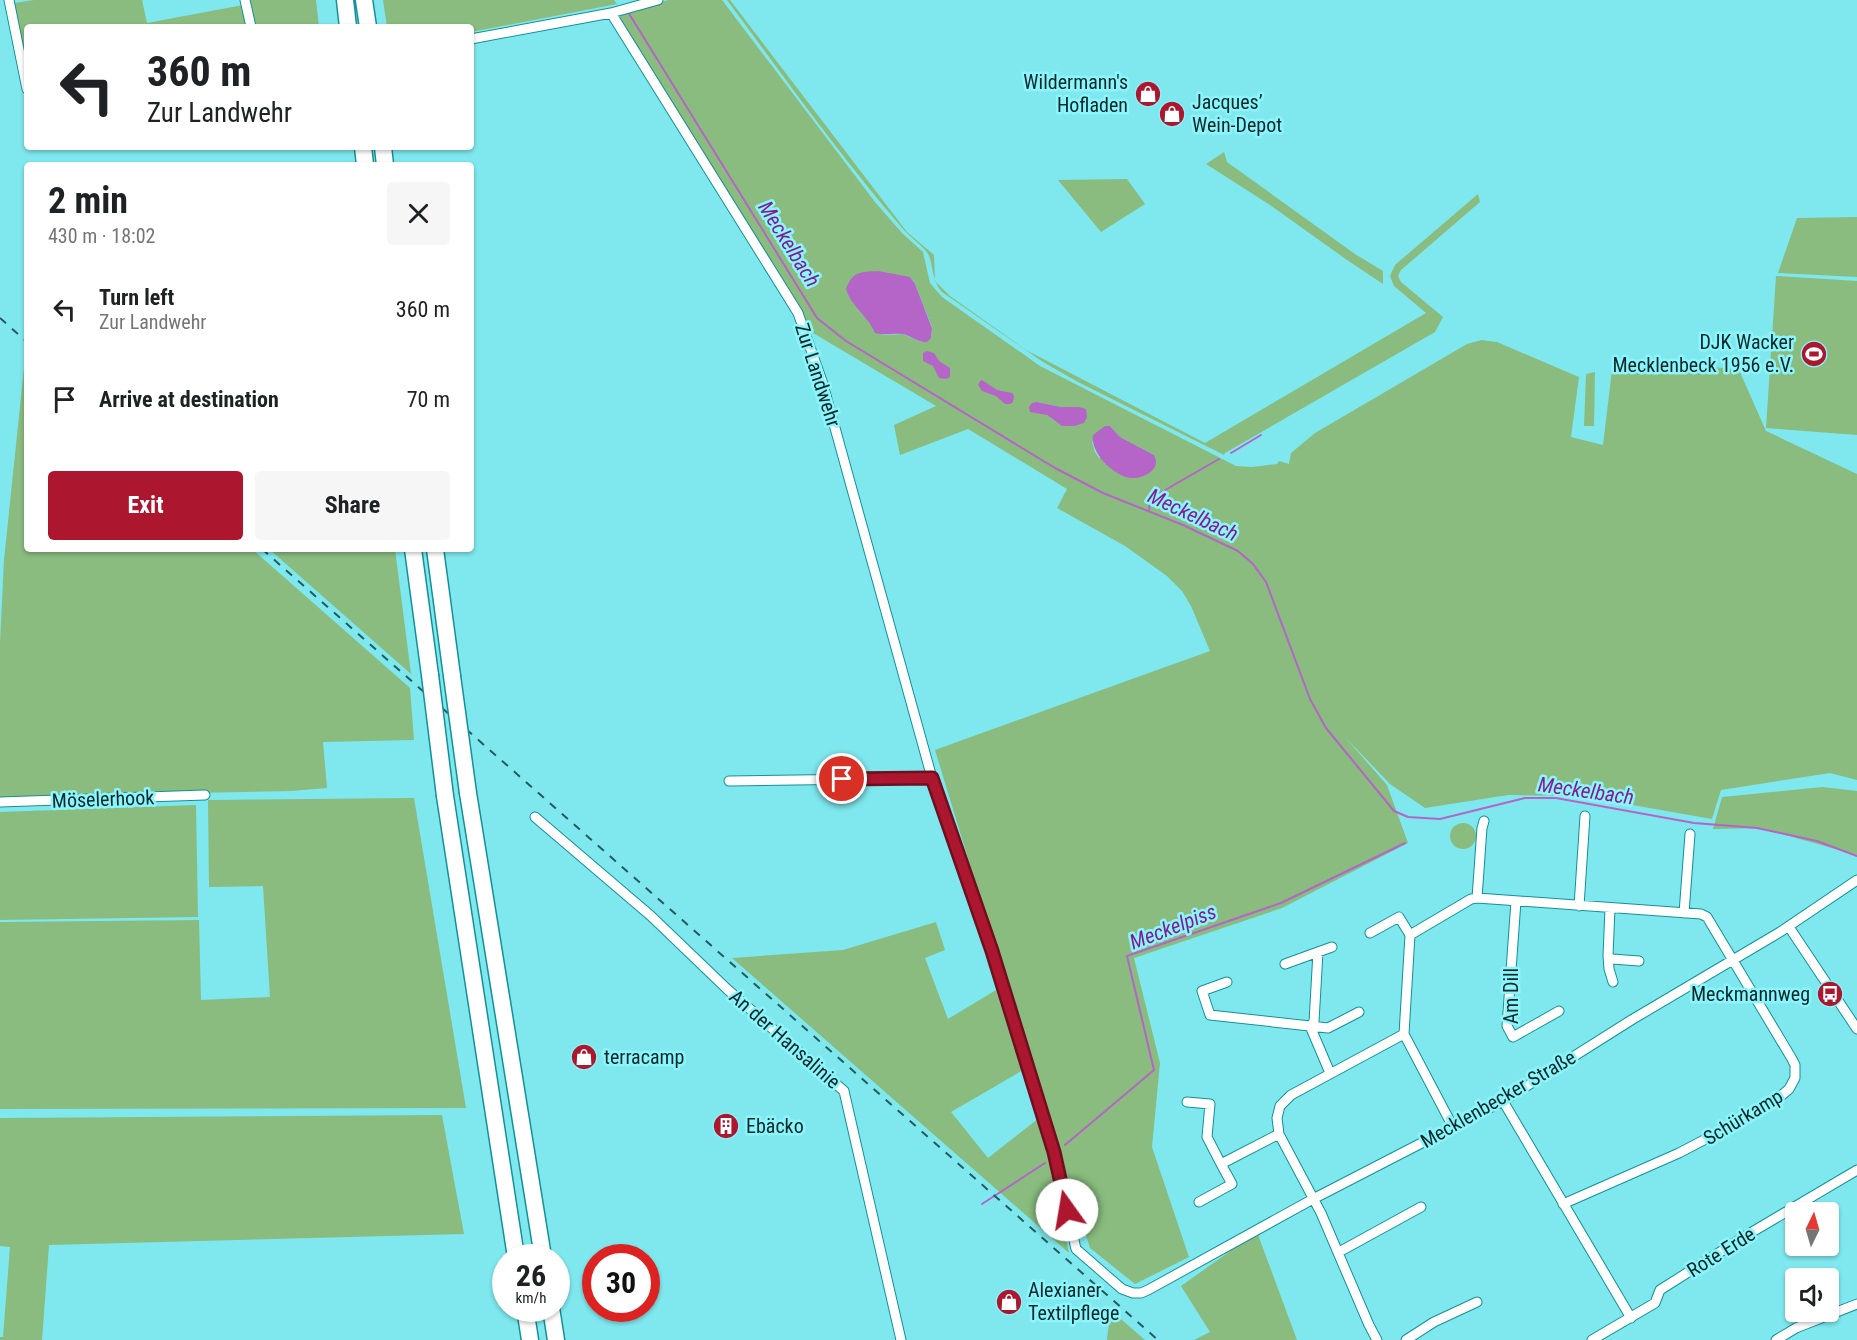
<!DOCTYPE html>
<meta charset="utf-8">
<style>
body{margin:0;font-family:"Roboto Condensed",sans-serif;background:#f6f6f6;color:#202124;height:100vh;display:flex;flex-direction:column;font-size:22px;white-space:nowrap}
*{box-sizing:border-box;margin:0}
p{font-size:20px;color:#757577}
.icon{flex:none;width:33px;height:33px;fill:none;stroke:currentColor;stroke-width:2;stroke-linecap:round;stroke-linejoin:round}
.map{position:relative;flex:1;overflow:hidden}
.details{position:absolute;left:24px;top:162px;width:450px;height:390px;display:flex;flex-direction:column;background:#fff;border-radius:6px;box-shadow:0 2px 4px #0004}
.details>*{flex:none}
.guide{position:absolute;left:24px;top:24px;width:450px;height:126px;border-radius:6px;box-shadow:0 2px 4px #0004;background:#fff;color:#202124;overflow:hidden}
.needle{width:39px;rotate:5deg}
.controls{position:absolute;left:1785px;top:1202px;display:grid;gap:12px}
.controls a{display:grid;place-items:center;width:54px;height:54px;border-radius:6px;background:#fff;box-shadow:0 2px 4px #0004;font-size:30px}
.speed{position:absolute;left:492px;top:1244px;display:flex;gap:12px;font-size:30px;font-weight:700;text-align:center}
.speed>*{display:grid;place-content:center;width:78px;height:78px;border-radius:50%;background:#fff;box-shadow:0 2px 4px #0004;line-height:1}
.speed small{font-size:15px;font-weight:400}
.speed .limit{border:9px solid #d22;background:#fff;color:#111}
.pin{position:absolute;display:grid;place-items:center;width:51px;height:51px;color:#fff;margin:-26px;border:3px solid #fff;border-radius:50%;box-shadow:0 2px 6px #0007}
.me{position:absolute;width:66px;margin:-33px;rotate:347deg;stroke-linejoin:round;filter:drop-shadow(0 0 4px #0008)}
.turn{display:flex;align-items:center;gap:21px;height:126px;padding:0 24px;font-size:27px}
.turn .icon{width:78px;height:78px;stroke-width:2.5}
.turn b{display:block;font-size:42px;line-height:51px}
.round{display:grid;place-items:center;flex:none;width:63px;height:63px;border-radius:6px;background:#f6f6f6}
.summary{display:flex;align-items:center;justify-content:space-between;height:102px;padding:0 24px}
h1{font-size:36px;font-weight:700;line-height:45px}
.cta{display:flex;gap:12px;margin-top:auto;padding:12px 24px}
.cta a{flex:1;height:69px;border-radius:6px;background:#ac172f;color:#fff;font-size:24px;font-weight:700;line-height:69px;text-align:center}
.cta a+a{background:#f6f6f6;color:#202124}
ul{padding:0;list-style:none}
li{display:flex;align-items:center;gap:18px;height:90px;padding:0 24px}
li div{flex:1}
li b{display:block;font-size:22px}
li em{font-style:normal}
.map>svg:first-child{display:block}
.green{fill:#89bc7e;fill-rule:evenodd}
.water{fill:#b565c7}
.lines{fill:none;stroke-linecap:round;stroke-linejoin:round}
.stream{stroke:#b565c7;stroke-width:2}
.minor-casing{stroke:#139197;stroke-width:11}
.motorway-casing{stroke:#139197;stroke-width:19}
.minor{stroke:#fff;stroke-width:9}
.motorway{stroke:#fff;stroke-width:16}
.rail{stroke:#245a5c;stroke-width:2;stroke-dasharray:8 8;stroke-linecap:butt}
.motorway-bridge-casing{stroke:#139197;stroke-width:19;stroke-linecap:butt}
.motorway-bridge{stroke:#fff;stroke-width:16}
.route-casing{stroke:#700f1f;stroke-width:15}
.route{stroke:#ac172f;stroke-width:10}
.labels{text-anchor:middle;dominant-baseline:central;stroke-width:5;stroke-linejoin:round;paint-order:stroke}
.poi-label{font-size:20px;fill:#042829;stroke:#8cf5fb;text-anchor:start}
.street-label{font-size:20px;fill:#042829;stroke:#8cf5fb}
.water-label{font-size:21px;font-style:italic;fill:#821c96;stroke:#8cf5fb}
</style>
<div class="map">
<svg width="1857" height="1340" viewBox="0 0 1857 1340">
<rect width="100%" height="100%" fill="#7ee8ee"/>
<path class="green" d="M34 0H142L147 23 243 5 247 27H27V68L14 3Z
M249 0H316L319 27H255Z
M383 0H614L617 4 471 32V27H387Z
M668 0H722L875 202 902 233 923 252 930 283 942 297 1040 366 1236 466 1252 467 1277 464 1279 461 1289 464 1291 453 1315 433 1467 344 1482 340 1497 342 1579 377 1571 437 1603 445 1612 370 1656 360 1739 370 1766 431 1857 474V780L1830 773 1721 790 1712 819 1581 796 1508 795 1425 808 1390 784 1344 736 1387 785 1408 843 1282 908 1134 958 1160 1063 1152 1147 1189 1257 1135 1284 1090 1248 998 957 935 750 1210 651 1191 606 1182 591 1167 576 1125 546 1057 508 1067 489 968 429 900 455 894 425 936 406 813 333 789 291 622 25 619 16 622 13ZM910 277 915 284 932 327 931 338 921 342 903 334 885 335 876 333 871 322ZM1038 402 1061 407H1079L1074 426C1055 426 1048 416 1038 402ZM1110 426 1120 437 1154 455 1099 458 1095 452 1092 442Z
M727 0H730L907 232 934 255 935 281 950 296 1026 350 1205 443 1426 313 1394 286 1390 276 1395 265 1478 194 1480 202 1401 270 1398 276 1401 282 1443 317 1435 332 1225 453 1224 455 1078 382 1043 362 942 292C930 278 934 260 926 251 919 243 910 237 903 229 840 156 784 77 727 0Z
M1224 152 1227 162 1355 254 1383 271V284L1347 260 1270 205 1206 164Z
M1127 179 1145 204 1101 232 1058 180Z
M1857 217V277L1778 273 1797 218Z
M1776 276 1857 281V435L1766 428Z
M26 349 27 549H252L410 688 414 740 323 742 327 788 291 791 0 797V643L4 560Z
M1595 372 1594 426H1584L1586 374Z
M269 549H395L411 674Z
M1822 787 1857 791V855L1760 828 1713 829 1722 797Z
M414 798 466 1108 0 1109V922L199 920 201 1000 270 997 263 886 209 887 208 800Z
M196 805 198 917 0 920V812Z
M1450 836a13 13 0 1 1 26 0a13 13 0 1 1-26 0Z
M936 922 945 950 925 958 948 1019 996 990 1023 1070 951 1112 988 1158 1039 1118 1069 1253 732 958 843 950Z
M442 1115 464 1234 49 1245 42 1340H0V1337H3L10 1247 0 1246V1118Z
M1257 1232 1297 1340H1194L1210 1332 1181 1286Z
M1114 1313 1145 1340H1107L1109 1322Z"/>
<path class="water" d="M878 271 910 277 915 284 932 328 931 338 927 342C917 343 911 335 902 334 891 333 887 336 875 333 868 316 851 306 846 289 853 271 860 272 878 271Z
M927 351 934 353 939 361 950 368V377L946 379 939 378 933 366 923 361V353Z
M982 380 997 390 1012 393 1014 396 1013 402 1010 404H1005L996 396 982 391 978 385 980 381Z
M1037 402 1061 407H1079L1086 409 1087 417 1084 423 1074 426H1062L1047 415 1030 412 1029 407 1032 403Z
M1105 426H1110L1120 437 1154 455C1162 470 1143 479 1130 478 1113 475 1090 453 1093 435Z"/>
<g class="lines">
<path class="stream" d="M628 12 817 318 846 341 1055 468 1103 493 1183 525 1238 551 1253 564 1266 582 1310 699 1326 728 1394 811 1408 817 1440 819 1525 798H1556L1694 823 1757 828 1817 841 1857 856
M1231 453 1261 435
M1149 510 1150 501 1153 497 1219 459
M1065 1145 1154 1070 1127 956 1281 903 1405 843
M982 1204 1045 1163"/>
<g class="minor-casing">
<path id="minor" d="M9 0 27 89
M245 0 251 27
M611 13 798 313 822 381 932 778 992 951 1054 1152 1076 1249 1122 1289 1133 1293H1141L1148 1290 1313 1199 1503 1101 1633 1019 1780 932 1857 880
M471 39 611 13 658 0
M729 781 932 778
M0 802 205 795
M535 817 651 916 727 989 844 1091 901 1340
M1477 898 1482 828 1484 821
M1516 901 1507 1026 1513 1037 1559 1011
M1579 906 1585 816
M1610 908 1608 956 1612 959 1639 961
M1684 913 1690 834
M1789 927 1857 1029
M1370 933 1399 917 1410 935
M1318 952 1332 947
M1608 956 1609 969 1613 982
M1285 964 1318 952 1314 1022 1310 1026 1330 1073
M1227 982 1202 991 1210 1015 1328 1028 1359 1012
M1404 1034 1410 935 1471 899 1477 898 1701 914 1707 917 1792 1059 1795 1065V1078L1789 1089 1782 1095 1742 1120 1679 1153 1563 1204
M1503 1101 1631 1318
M1187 1102 1210 1104 1207 1137 1221 1164
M1199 1202 1232 1184 1221 1164 1279 1134
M1339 1252 1421 1207
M1377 1340 1369 1325 1321 1213 1279 1134 1277 1118 1280 1106 1291 1095 1404 1034 1453 1127
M1406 1340 1434 1322 1477 1302
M1592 1340 1655 1303 1660 1290 1747 1235 1857 1170
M1776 1340 1796 1328 1857 1304"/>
</g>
<g class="motorway-casing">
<path id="motorway" d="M345 0 348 27
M364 0 368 27
M363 147 365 165
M383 147 385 165
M413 549 430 675
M435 549 452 676
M468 793 543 1257
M445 796 516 1257
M525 1308 530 1340
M551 1308 556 1340"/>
</g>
<use href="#minor" class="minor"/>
<use href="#motorway" class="motorway"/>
<path class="rail" d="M0 318 27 342
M262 549 1158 1340"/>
<g class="motorway-bridge-casing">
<path id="motorway-bridge" d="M430 675 445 796
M452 676 468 793"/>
</g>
<use href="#motorway-bridge" class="motorway-bridge"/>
</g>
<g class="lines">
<g class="route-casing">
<path id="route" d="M842 779 932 778 992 951 1054 1152 1067 1210"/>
</g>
<use href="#route" class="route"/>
</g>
<defs>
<g id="shop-disc" transform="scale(1.35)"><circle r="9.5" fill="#ac172f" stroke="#8cf5fb"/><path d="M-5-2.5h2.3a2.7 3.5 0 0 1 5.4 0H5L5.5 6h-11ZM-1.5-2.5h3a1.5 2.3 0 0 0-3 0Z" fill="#fff"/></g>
<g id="stadium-disc" transform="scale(1.35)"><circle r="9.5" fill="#ac172f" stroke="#8cf5fb"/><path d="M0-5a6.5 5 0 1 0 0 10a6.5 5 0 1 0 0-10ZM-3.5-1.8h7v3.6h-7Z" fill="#fff"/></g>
<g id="bus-disc" transform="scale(1.35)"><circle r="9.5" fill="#ac172f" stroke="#8cf5fb"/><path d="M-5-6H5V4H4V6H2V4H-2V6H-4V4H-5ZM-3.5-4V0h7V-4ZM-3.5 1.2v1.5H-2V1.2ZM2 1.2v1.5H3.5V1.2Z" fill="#fff"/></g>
<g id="building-disc" transform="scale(1.35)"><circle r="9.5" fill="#ac172f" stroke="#8cf5fb"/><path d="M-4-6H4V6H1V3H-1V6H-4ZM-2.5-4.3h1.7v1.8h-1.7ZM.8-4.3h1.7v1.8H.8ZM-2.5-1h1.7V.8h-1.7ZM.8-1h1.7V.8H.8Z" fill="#fff"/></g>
</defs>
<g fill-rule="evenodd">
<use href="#shop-disc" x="1148" y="94"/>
<use href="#shop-disc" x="1172" y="114"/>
<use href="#stadium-disc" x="1814" y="354"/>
<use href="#bus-disc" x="1830" y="994"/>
<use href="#shop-disc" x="584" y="1057"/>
<use href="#building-disc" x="726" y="1126"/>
<use href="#shop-disc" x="1009" y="1302"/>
</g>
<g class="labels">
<g class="poi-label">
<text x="1128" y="82" text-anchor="end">Wildermann's<tspan x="1128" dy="23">Hofladen</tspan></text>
<text x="1192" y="102">Jacques’<tspan x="1192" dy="23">Wein-Depot</tspan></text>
<text x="1794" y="342" text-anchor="end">DJK Wacker<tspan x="1794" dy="23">Mecklenbeck 1956 e.V.</tspan></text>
<text x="1810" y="994" text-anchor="end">Meckmannweg</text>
<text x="604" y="1057">terracamp</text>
<text x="746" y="1126">Ebäcko</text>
<text x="1028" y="1290">Alexianer<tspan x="1028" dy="23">Textilpflege</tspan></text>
</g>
<g class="street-label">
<text transform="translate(818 375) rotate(72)">Zur Landwehr</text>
<text transform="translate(103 799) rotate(-2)">Möselerhook</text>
<text transform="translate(1511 996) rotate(-90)">Am Dill</text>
<text transform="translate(785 1039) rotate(41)">An der Hansalinie</text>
<text transform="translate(1498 1099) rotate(-30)">Mecklenbecker Straße</text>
<text transform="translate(1743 1117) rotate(-31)">Schürkamp</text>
<text transform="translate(1721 1252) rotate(-32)">Rote Erde</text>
</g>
<g class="water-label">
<text transform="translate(789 244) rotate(58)">Meckelbach</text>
<text transform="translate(1193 515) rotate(25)">Meckelbach</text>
<text transform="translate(1586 791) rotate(8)">Meckelbach</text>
<text transform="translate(1173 927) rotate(-21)">Meckelpiss</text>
</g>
</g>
</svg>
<div class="controls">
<a><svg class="needle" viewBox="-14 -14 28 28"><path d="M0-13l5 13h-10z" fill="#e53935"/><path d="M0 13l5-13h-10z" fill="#757577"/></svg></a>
<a><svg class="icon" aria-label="sound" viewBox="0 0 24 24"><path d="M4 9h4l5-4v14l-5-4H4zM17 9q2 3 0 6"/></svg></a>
</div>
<div class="speed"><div>26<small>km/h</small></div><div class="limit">30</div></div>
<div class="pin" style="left:842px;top:779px;background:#d93025"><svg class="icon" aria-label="arrive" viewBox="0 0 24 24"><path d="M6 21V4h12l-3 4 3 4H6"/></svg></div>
<svg class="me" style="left:1067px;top:1210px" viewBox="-20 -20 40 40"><circle r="19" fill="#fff"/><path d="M0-13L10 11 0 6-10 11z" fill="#ac172f"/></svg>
<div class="guide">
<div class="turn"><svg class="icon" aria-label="left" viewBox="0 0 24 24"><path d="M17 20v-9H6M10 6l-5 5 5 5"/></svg><div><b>360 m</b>Zur Landwehr</div></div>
</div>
<section class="details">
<div class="summary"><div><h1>2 min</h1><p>430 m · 18:02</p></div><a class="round"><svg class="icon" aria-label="close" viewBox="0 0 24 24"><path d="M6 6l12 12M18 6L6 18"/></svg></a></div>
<ul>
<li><svg class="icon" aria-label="left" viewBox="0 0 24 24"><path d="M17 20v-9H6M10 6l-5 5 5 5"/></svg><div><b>Turn left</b><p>Zur Landwehr</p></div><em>360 m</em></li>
<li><svg class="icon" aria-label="arrive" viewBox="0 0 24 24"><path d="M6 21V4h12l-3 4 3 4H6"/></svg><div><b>Arrive at destination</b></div><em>70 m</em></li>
</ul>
<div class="cta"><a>Exit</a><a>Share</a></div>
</section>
</div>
